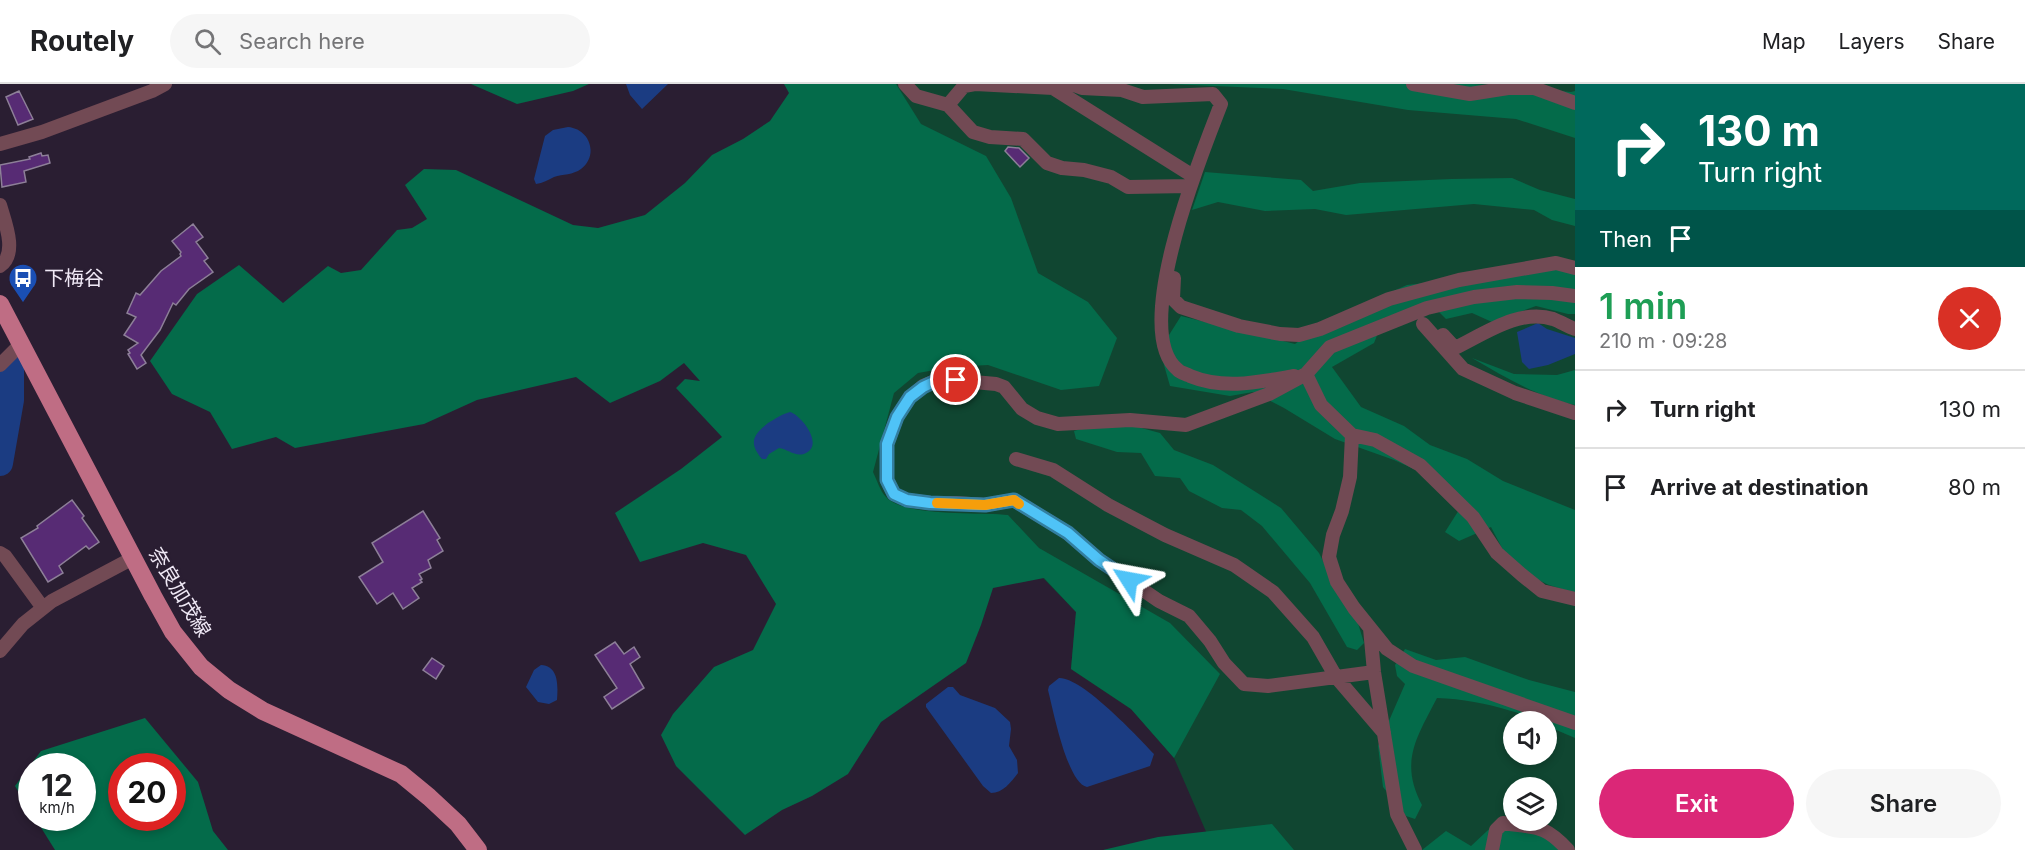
<!DOCTYPE html>
<meta charset="utf-8">
<style>
body{margin:0;font-family:Inter,"Noto Sans JP",sans-serif;background:#f6f6f6;color:#202124;height:100vh;display:flex;flex-direction:column;font-size:22px;white-space:nowrap}
*{box-sizing:border-box;margin:0}
p{font-size:20px;color:#757577}
.icon{flex:none;width:33px;height:33px;fill:none;stroke:currentColor;stroke-width:2;stroke-linecap:round;stroke-linejoin:round}
.map{position:relative;flex:1;overflow:hidden}
.sheet{display:flex;flex-direction:column;background:#fff;width:450px}
.sheet>*{flex:none}
.banner{background:#00695c;color:#fff;overflow:hidden}
.fabs{position:absolute;left:1503px;top:627px;display:grid;gap:12px}
.fabs a{display:grid;place-items:center;width:54px;height:54px;border-radius:50%;background:#fff;box-shadow:0 3px 9px #0003;font-size:30px}
.speed{position:absolute;left:18px;top:669px;display:flex;gap:12px;font-size:30px;font-weight:700;text-align:center}
.speed>*{display:grid;place-content:center;width:78px;height:78px;border-radius:50%;background:#fff;box-shadow:0 3px 9px #0003;line-height:1}
.speed small{font-size:15px;font-weight:400}
.speed .limit{border:9px solid #d22;background:#fff;color:#111}
.pin{position:absolute;display:grid;place-items:center;width:51px;height:51px;color:#fff;margin:-26px;border:3px solid #fff;border-radius:50%;box-shadow:0 2px 6px #0007}
.me{position:absolute;width:66px;margin:-33px;rotate:304deg;stroke-linejoin:round;filter:drop-shadow(0 0 4px #0008)}
.turn{display:flex;align-items:center;gap:21px;height:126px;padding:0 24px;font-size:27px}
.turn .icon{width:78px;height:78px;stroke-width:2.5}
.turn b{display:block;font-size:42px;line-height:51px}
.then{display:flex;align-items:center;height:57px;padding:0 24px;background:#0003;gap:12px;font-size:22px}
.round{display:grid;place-items:center;flex:none;width:63px;height:63px;border-radius:32px;background:#f6f6f6}
.head{display:flex;align-items:center;justify-content:space-between;height:102px;padding:0 24px}
h1{font-size:36px;font-weight:600;line-height:45px;color:#1e9e55}
.action{display:flex;gap:12px;margin-top:auto;padding:12px 24px}
.action a{flex:1;height:69px;border-radius:36px;background:#db2777;color:#fff;font-size:24px;font-weight:600;line-height:69px;text-align:center}
.action a+a{background:#f6f6f6;color:#202124}
ul{padding:0;list-style:none}
li{display:flex;align-items:center;gap:18px;height:78px;padding:0 24px;border-top:2px solid #e0e0e0}
li div{flex:1}
li b{display:block;font-size:22px}
li em{font-style:normal}
header{display:flex;align-items:center;gap:36px;box-sizing:border-box;height:84px;padding:0 30px;background:#fff;border-bottom:2px solid #e0e0e0}
header strong{font-size:28px}
nav{display:flex;gap:33px;margin-inline-start:auto;font-size:21px}
.search{width:420px;height:54px;background:#f6f6f6;display:flex;align-items:center;gap:15px;box-sizing:border-box;padding:0 21px;border-radius:33px;color:#757577;font-size:22px}
main{display:flex;flex:1;min-height:0}
.map>svg:first-child{display:block}
.green{fill:#104631;fill-rule:evenodd}
.forest{fill:#046b4a;fill-rule:evenodd}
.water{fill:#1b3c82}
.lines{fill:none;stroke-linecap:round;stroke-linejoin:round}
.river{stroke:#1b3c82;stroke-width:26}
.building{fill:#572b74;stroke:#8d7f98;stroke-width:1.5}
.minor{stroke:#724a54;stroke-width:14}
.major{stroke:#bf6d84;stroke-width:18}
.route-casing{stroke:#337fa1;stroke-width:15}
.route{stroke:#4fc3f7;stroke-width:10}
.slow{stroke:#f59e0b;stroke-width:10}
.labels{text-anchor:middle;dominant-baseline:central;stroke-width:5;stroke-linejoin:round;paint-order:stroke}
.poi-label{font-size:20px;fill:#f0e9f6;stroke:#2a1e32;text-anchor:start}
.street-label{font-size:20px;fill:#f0e9f6;stroke:#2a1e32}
</style>
<header>
<strong>Routely</strong>
<div class="search"><svg class="icon" aria-label="search" viewBox="0 0 24 24"><circle cx="10" cy="10" r="6"/><path d="M15 15l6 6"/></svg>Search here</div>
<nav><a>Map</a><a>Layers</a><a>Share</a></nav>
</header>
<main>
<div class="map">
<svg width="1575" height="766" viewBox="0 0 1575 766">
<rect width="100%" height="100%" fill="#2a1e32"/>
<path class="green" d="M865 0H1575V766H1214L1174 674 1131 625 1071 585 1076 528 1043 494 888 452 848 296ZM1514 638H1546V670H1514ZM1514 704H1546V736H1514Z"/>
<path class="forest" d="M471 0H589L573 7 517 20Z
M784 0H896L921 40 986 72 1011 114 1038 189 1088 218 1117 254 1099 302 1061 306 988 281 952 283 918 289 894 309 873 388C877 396 880 407 886 413 904 433 980 428 1008 431L1039 464 1170 539 1220 590 1174 674 1131 625 1071 585 1076 528 1044 494 993 504 981 541 966 579 881 638 848 690 812 712 782 726 745 751 676 682 661 651 673 630 714 583 753 566 776 520 746 471 703 459 640 478 615 429 681 385 722 353 676 304 685 295 700 297 684 279 660 297 610 319 576 293 477 316 424 340 295 364 276 353 232 365 210 328 172 310 150 277 197 210 239 181 283 219 328 182 341 189 361 186 397 146 412 144 427 135 405 101 424 85 456 86 573 141 598 144 645 131 685 99 712 71 743 55 770 37 789 9Z
M1168 0H1474L1571 8 1575 7V54L1516 35 1408 26 1283 5Z
M1205 88 1301 96 1313 107 1360 99 1451 95 1512 94 1540 106 1575 115V142L1552 136 1534 126 1474 120 1346 131 1315 125 1265 127 1218 118 1192 126Z
M1558 184 1575 189V230H1568L1536 222 1492 238 1472 229 1446 235 1429 218 1384 234 1374 259 1332 283 1361 323 1404 342 1430 361 1467 375 1503 397 1575 426V509L1549 501 1534 494 1503 466 1491 443 1459 457 1445 448 1464 418 1443 398 1394 376 1335 355 1284 324 1253 308 1230 312 1170 302 1162 274 1169 251 1181 232 1295 260 1327 236 1407 201Z
M1472 274 1514 290 1557 291 1575 286V321C1537 313 1505 293 1472 274Z
M1134 342 1160 349 1174 366 1213 381 1281 424 1319 469 1328 487 1358 539 1364 559 1357 566 1347 563 1310 499 1262 442 1241 426 1222 424 1189 407 1180 394 1155 392 1141 369 1117 368 1076 355 1074 347 1084 344Z
M1405 565 1436 576 1465 573 1529 596 1575 608V654L1547 642 1546 638C1533 637 1524 630 1511 627 1486 619 1462 615 1437 614 1417 653 1399 678 1422 721L1415 735 1406 732 1383 703 1378 662 1405 600 1397 592 1395 581Z
M145 634 198 698 213 747 228 766H55L35 734H82V682H32L31 729 15 702 41 667ZM122 682H172V734H122Z
M1502 733 1550 742 1574 766H1422L1446 747 1471 762Z
M1272 740 1294 766H1103L1158 753Z"/>
<path class="water" d="M626 0H668L642 25 630 11Z
M568 43C590 45 599 71 581 85 573 91 563 90 554 93 548 96 543 99 536 100L534 95 545 52 553 46Z
M1538 239 1547 245 1575 254V270L1548 281 1529 285 1522 278 1517 248Z
M790 328C801 331 824 360 806 369 796 374 788 365 779 364L769 370 766 375H762C749 359 752 352 768 339 775 335 782 330 790 328Z
M541 581C559 582 558 602 557 616L549 620 538 618 526 603 534 586Z
M1059 594C1082 593 1137 652 1154 670L1150 682 1087 703C1067 699 1053 625 1048 606L1049 602Z
M948 603H953L960 611 995 624 1010 638 1011 645 1009 662 1017 676 1018 689C1011 698 1003 709 991 709L983 702 926 623V620Z"/>
<g class="lines">
<path class="river" d="M0 379 11 316V284"/>
</g>
<path class="building" d="M19 7 33 35 18 41 6 13Z
M1008 63 1019 64 1029 74 1020 83 1005 67Z
M41 69 42 72 48 71 50 79 24 87 26 98 2 103 0 81 30 75 29 73Z
M193 140 203 153 196 158 208 174 204 177 213 188 189 205 176 221 173 219 160 246 141 271 146 279 137 285 128 270 130 269 128 266 138 259 124 251 136 233 127 229 136 209 140 211 161 187 181 172 180 170 181 168 172 157Z
M72 416 84 432 82 434 99 458 89 465 86 462 59 482 63 489 48 498 21 454 38 444 37 442Z
M423 427 440 454 437 456 443 467 428 476 431 484 419 490 422 495 420 496 422 498 412 504 419 514 403 525 393 509 377 520 359 493 383 478 372 459Z
M615 558 624 570 634 563 640 573 630 580 644 604 612 625 604 613 617 604 595 571Z
M432 574 444 582 436 595 423 586Z"/>
<g class="lines">
<path class="minor" d="M905 0 916 12 948 21 964 2 975 0
M975 0 1053 4 1059 0
M1071 0 1082 4 1122 6 1143 13 1213 10 1221 20C1202 69 1129 247 1178 286 1181 289 1187 290 1190 292 1224 306 1259 298 1294 292
M1413 0 1470 10 1508 4H1534L1575 19
M1053 4 1193 92
M948 21 973 48 990 53 1023 55 1047 79 1062 84 1084 86 1111 93 1128 103 1190 102
M0 60 42 48 152 7 165 0
M0 121C5 138 18 170 0 182
M1174 194 1173 215 1181 223 1239 242 1280 250 1299 251 1320 245 1389 215 1459 196 1556 179 1575 184
M1423 240 1463 285 1515 309 1575 329
M1443 251 1455 264C1484 250 1520 224 1553 235 1561 238 1567 242 1575 245
M0 281 20 261
M1306 290 1321 321 1352 351 1350 393 1342 427 1333 451 1329 473 1337 498 1354 524 1387 565 1413 582 1575 639
M1352 351 1375 356 1420 381 1473 433 1497 469 1522 491 1542 507 1575 515
M1016 375 1053 386 1108 421 1165 451 1234 481 1273 508 1313 553 1336 593 1384 649
M0 469 5 472 43 524
M1370 544 1374 588 1397 730 1415 766
M0 567 23 540 52 517 133 474
M1374 588 1268 602 1244 600 1224 579 1210 557 1189 532 1159 517 1099 476 1068 449 1014 416 985 421 956 419H930L907 416 894 410 887 396V360L897 333 910 313 923 302 940 295 996 300 1004 303 1022 325 1037 334 1058 340 1130 336 1186 341 1269 310 1306 290 1330 263 1427 224 1474 213 1517 208 1552 209 1575 212
M1492 766 1496 746 1503 739C1536 744 1544 740 1568 766"/>
<path class="major" d="M0 220 153 512 173 548 201 583 229 606 263 627 401 690 429 713 458 740 478 766"/>
</g>
<g class="lines">
<g class="route-casing">
<path id="route" d="M956 296 940 295 923 303 910 313 897 333 887 360V396L894 410 907 416 930 419 985 421 1014 416 1068 449 1099 476 1129 496"/>
</g>
<use href="#route" class="route"/>
<path class="slow" d="M937 419 985 421 1014 416 1019 420"/>
</g>
<defs>
<g id="bus-pin" transform="scale(1.5)"><path d="M0 17L-7.5 6A9.5 9.5 0 1 1 7.5 6Z" fill="#1a4fb4" stroke="#2a1e32"/><path d="M-5-6H5V4H4V6H2V4H-2V6H-4V4H-5ZM-3.5-4V0h7V-4ZM-3.5 1.2v1.5H-2V1.2ZM2 1.2v1.5H3.5V1.2Z" fill="#fff"/></g>
</defs>
<g fill-rule="evenodd">
<use href="#bus-pin" x="23" y="194"/>
</g>
<g class="labels">
<g class="poi-label">
<text x="44" y="194">下梅谷</text>
</g>
<g class="street-label">
<text transform="translate(180 508) rotate(59)">奈良加茂線</text>
</g>
</g>
</svg>
<div class="fabs">
<a><svg class="icon" aria-label="sound" viewBox="0 0 24 24"><path d="M4 9h4l5-4v14l-5-4H4zM17 9q2 3 0 6"/></svg></a>
<a><svg class="icon" aria-label="layers" viewBox="0 0 24 24"><path d="M12 4l9 5-9 5-9-5zM3 14l9 5 9-5"/></svg></a>
</div>
<div class="speed"><div>12<small>km/h</small></div><div class="limit">20</div></div>
<div class="pin" style="left:956px;top:296px;background:#d93025"><svg class="icon" aria-label="arrive" viewBox="0 0 24 24"><path d="M6 21V4h12l-3 4 3 4H6"/></svg></div>
<svg class="me" style="left:1129px;top:496px" viewBox="-20 -20 40 40"><path d="M0-17L14 15 0 8-14 15z" fill="#4fc3f7" stroke="#fff" stroke-width="4"/></svg>
</div>
<section class="sheet">
<div class="banner">
<div class="turn"><svg class="icon" aria-label="right" viewBox="0 0 24 24"><path d="M7 20v-9h11M14 6l5 5-5 5"/></svg><div><b>130 m</b>Turn right</div></div>
<div class="then">Then<svg class="icon" aria-label="arrive" viewBox="0 0 24 24"><path d="M6 21V4h12l-3 4 3 4H6"/></svg></div>
</div>
<div class="head"><div><h1>1 min</h1><p>210 m · 09:28</p></div><a class="round" style="background:#d93025;color:#fff"><svg class="icon" aria-label="close" viewBox="0 0 24 24"><path d="M6 6l12 12M18 6L6 18"/></svg></a></div>
<ul>
<li><svg class="icon" aria-label="right" viewBox="0 0 24 24"><path d="M7 20v-9h11M14 6l5 5-5 5"/></svg><div><b>Turn right</b></div><em>130 m</em></li>
<li><svg class="icon" aria-label="arrive" viewBox="0 0 24 24"><path d="M6 21V4h12l-3 4 3 4H6"/></svg><div><b>Arrive at destination</b></div><em>80 m</em></li>
</ul>
<div class="action"><a>Exit</a><a>Share</a></div>
</section>
</main>
